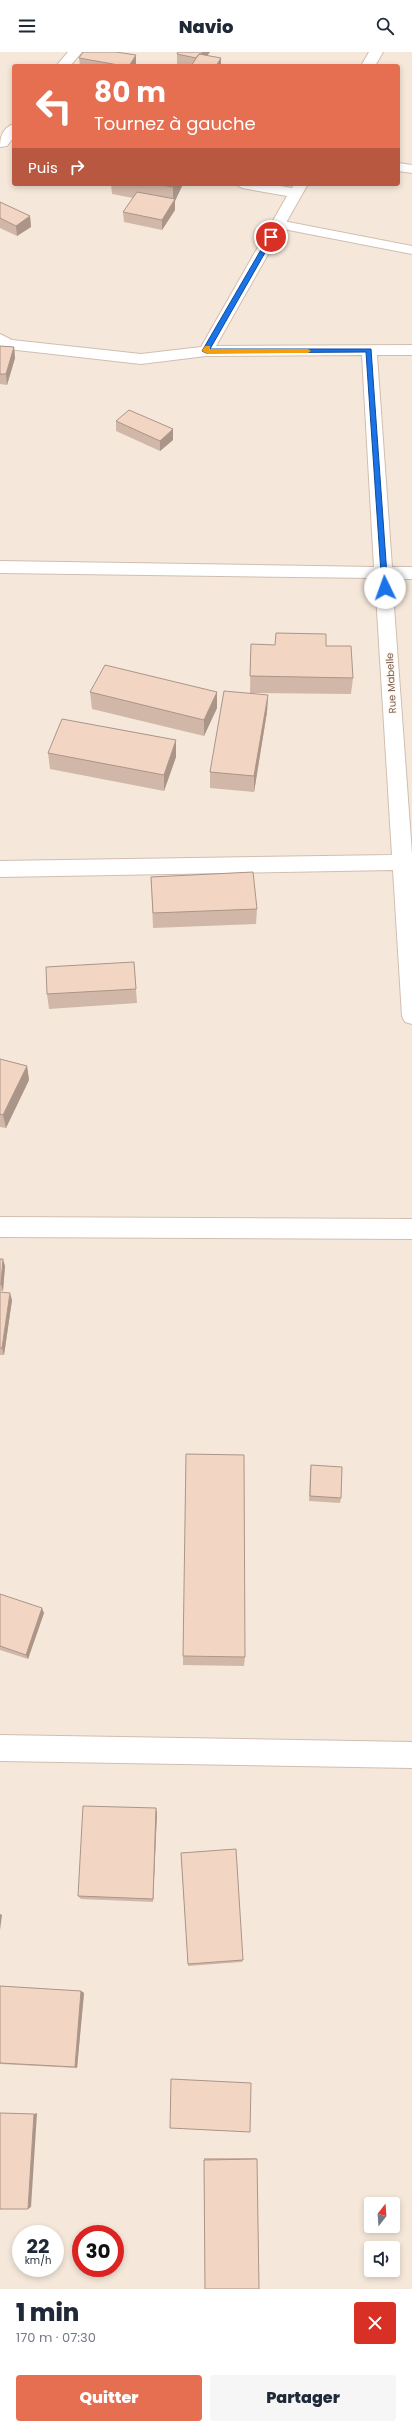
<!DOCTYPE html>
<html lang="fr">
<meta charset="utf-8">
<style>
body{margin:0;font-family:Poppins,sans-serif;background:#f6f6f7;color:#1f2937;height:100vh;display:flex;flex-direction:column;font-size:15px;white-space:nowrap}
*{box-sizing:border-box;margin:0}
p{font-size:13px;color:#747a83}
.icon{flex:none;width:22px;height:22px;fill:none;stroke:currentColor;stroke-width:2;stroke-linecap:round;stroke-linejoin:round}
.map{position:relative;height:2237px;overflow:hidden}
.sheet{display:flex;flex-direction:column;background:#fff;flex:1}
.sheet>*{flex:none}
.guide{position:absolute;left:12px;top:12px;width:388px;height:122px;border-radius:4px;box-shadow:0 2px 6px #0003;background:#e76f51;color:#fff;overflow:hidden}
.needle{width:26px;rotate:17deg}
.tools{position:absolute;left:364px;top:2145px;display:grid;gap:8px}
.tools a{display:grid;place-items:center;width:36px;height:36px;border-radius:4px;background:#fff;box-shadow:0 2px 6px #0003;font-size:20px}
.speed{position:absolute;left:12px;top:2173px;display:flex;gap:8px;font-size:20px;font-weight:700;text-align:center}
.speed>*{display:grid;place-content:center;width:52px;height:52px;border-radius:50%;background:#fff;box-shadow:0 2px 6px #0003;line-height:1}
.speed small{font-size:10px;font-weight:400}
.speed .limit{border:6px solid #d22;background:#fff;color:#111}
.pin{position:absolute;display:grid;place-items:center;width:34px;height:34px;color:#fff;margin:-17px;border:2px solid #fff;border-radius:50%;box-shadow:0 1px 4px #0007}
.me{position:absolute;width:44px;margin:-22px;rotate:357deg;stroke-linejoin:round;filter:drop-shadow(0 0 3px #0008)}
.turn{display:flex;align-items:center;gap:14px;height:84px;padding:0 16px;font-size:18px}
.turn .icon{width:52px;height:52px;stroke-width:2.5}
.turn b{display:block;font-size:28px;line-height:34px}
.then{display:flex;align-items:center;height:38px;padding:0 16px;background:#0003;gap:8px;font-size:15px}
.round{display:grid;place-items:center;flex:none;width:42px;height:42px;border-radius:4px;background:#f6f6f7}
.summary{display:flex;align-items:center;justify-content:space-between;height:68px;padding:0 16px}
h1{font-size:24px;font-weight:800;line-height:30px}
.action{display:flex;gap:8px;margin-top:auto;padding:8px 16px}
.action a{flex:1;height:46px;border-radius:4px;background:#e76f51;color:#fff;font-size:16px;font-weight:800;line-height:46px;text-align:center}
.action a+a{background:#f6f6f7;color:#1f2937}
header{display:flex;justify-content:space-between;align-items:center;height:52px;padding:0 16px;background:#fff;font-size:18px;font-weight:800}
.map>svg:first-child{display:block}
.residential{fill:#f5e8da;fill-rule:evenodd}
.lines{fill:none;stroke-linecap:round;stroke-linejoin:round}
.lane-casing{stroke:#d1beb0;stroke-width:2}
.street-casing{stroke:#d1beb0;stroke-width:2}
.lane{fill:#fff;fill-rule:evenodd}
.street{fill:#fff;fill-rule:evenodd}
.wall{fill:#d1b7a8}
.shaded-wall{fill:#aa9588}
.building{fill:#f3d5c3;stroke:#aa9588}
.route{fill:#1a73e8;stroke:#114b97}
.slow{fill:#f59e0b}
.labels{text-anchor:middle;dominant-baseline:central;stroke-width:3;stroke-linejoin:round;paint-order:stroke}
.street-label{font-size:10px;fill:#7a5c4d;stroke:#fffaf3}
</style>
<header><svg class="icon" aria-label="menu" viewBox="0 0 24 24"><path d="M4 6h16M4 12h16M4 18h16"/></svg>Navio<svg class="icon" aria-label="search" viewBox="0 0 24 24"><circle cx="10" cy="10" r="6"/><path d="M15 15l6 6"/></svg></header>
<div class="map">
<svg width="412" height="2237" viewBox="0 0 412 2237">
<rect width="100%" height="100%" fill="#fdf6ec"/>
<path class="residential" d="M0 0H412V2237H0ZM14 14H398V132H14ZM371 2152H393V2174H371ZM21 2182H55V2216H21ZM81 2182H115V2216H81ZM371 2196H393V2218H371Z"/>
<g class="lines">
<g class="lane-casing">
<path id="lane" d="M278 168 412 194V202L273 175 271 172 273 169Z"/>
</g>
<g class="street-casing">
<path id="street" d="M68 0H82L70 14H56Z
M369 0H383L375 14H361Z
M14 72V85L7 94 0 95C0 85 3 75 14 72Z
M398 111 412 113V121L398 119Z
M235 132H268L292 136 294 132H308L216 294 412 293V303H377L392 515H412V527H392L412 802V972L405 970 402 964 393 818 0 825V809L392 803 375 526 0 521V509L374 515 362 303 206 304 141 312 8 297 0 294V282L12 288 141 302 201 295 287 144 242 136Z
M0 1165 412 1167V1187L0 1185Z
M0 1683 412 1690V1716L0 1709Z"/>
</g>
<use href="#lane" class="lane"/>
<use href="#street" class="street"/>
</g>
<path class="wall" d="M177 2 208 4 221 6V14H182L177 13Z
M136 3V14H80L79 6Z
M111 132H183L175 149V158L162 178 124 170 123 160 133 146 112 142Z
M0 150 30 164 31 175 17 184 0 176Z
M0 294 14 295 15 306 7 333 0 332Z
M116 369 173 388 160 399 116 379Z
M276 581 326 594 353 626 351 642 250 641 251 592 275 593Z
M90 640H217V656L204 684 92 657Z
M268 643 267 660 254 740 210 736V720Z
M48 701 176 705 164 739 50 717Z
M151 825 257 857 256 872 153 876Z
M134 910 137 951 49 957 47 942Z
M0 1007 27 1014 29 1028 6 1076 0 1075Z
M0 1207 5 1214 3 1239H0Z
M0 1240 12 1248 4 1303H0Z
M311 1413 341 1446 340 1451 309 1449 310 1419Z
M0 1542 44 1561 28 1607 0 1598Z
M183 1604 245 1605 244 1614 183 1613Z
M157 1761 153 1850 81 1847 78 1844Z
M181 1801 243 1908 242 1910 188 1914Z
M0 1934 81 1939 84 1941 77 2016 0 2012Z
M204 2106H256L257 2107 205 2237Z"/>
<path class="shaded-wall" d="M203 0H210L200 14 198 7Z
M136 3V14H129Z
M221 6V14H216Z
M174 132H183L175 149V158L162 178V168L173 150V135Z
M30 164 31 175 17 184 16 174Z
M14 295 15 306 7 333 6 322Z
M173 377V388L160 399V389Z
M217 640V656L204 684V668Z
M268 643 267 660 254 740V724Z
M176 688V705L164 739V723Z
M27 1014 29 1028 6 1076 3 1063Z
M3 1207 5 1214 3 1239 1 1232Z
M10 1241 12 1248 4 1303 2 1296Z
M42 1556 44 1561 28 1607 26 1603Z
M156 1756 157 1761 153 1850V1847Z
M0 1862 2 1863 0 1878Z
M81 1939 84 1941 77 2016 75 2015Z
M37 2061 31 2155 28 2157 34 2062Z"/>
<path class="building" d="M83 0H116L136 3 129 14H124L79 6Z
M178 0H203L201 2H199L196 6 177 2Z
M199 2 221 6 216 14H191Z
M157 132H174L173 135Z
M137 140 175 147 162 168 123 160Z
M0 150 30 164 16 174 0 166Z
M0 294 14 295 6 322H0Z
M129 358 173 377 160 389 116 369Z
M276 581 326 582V594H351L353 626 250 624 251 592 275 593Z
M105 613 217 640 204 668 90 640Z
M224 639 268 643 254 724 210 720Z
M62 667 176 688 164 723 48 701Z
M253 820 257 857 153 861 151 825Z
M134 910 136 937 47 942 46 915Z
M0 1007 27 1014 3 1063 0 1062Z
M0 1207H3L1 1232H0Z
M0 1240 10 1241 2 1296H0Z
M186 1402 244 1403 245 1605 183 1604Z
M311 1413 342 1415 341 1446 310 1444Z
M0 1542 42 1556 26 1603 0 1594Z
M83 1754 156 1756 153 1847 78 1844Z
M236 1797 243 1908 188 1912 181 1801Z
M0 1934 81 1939 75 2015 0 2011Z
M171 2027 251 2031 250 2080 170 2076Z
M0 2061 34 2062 28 2157H0Z
M257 2107 259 2237H205L204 2108Z"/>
<path class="route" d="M269 184 274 185 210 297H371L388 538 382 536 366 300 206 301 202 299Z"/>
<path class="slow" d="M205 294H210V297H308L311 299 308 301H206L202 299Z"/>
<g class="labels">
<g class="street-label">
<text transform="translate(391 631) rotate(-93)">Rue Mabelle</text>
</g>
</g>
</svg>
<div class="tools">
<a><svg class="needle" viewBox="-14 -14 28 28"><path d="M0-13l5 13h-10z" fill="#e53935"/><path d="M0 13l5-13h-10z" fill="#747a83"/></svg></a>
<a><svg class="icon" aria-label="sound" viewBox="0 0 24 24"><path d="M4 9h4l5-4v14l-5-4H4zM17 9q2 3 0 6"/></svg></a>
</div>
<div class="speed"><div>22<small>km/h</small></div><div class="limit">30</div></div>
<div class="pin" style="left:271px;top:185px;background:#d93025"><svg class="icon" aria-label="arrive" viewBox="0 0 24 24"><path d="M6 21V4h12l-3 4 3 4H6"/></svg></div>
<svg class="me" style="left:385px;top:536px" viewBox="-20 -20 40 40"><circle r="19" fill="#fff"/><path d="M0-13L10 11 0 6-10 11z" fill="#1a73e8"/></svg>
<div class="guide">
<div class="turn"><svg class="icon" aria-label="left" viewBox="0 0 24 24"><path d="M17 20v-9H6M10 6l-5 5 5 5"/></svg><div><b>80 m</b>Tournez à gauche</div></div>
<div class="then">Puis<svg class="icon" aria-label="right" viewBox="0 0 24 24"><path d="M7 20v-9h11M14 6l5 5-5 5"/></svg></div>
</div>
</div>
<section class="sheet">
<div class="summary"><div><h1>1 min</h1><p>170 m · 07:30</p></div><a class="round" style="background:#d93025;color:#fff"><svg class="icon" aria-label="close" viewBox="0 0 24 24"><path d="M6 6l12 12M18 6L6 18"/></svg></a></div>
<div class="action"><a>Quitter</a><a>Partager</a></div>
</section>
